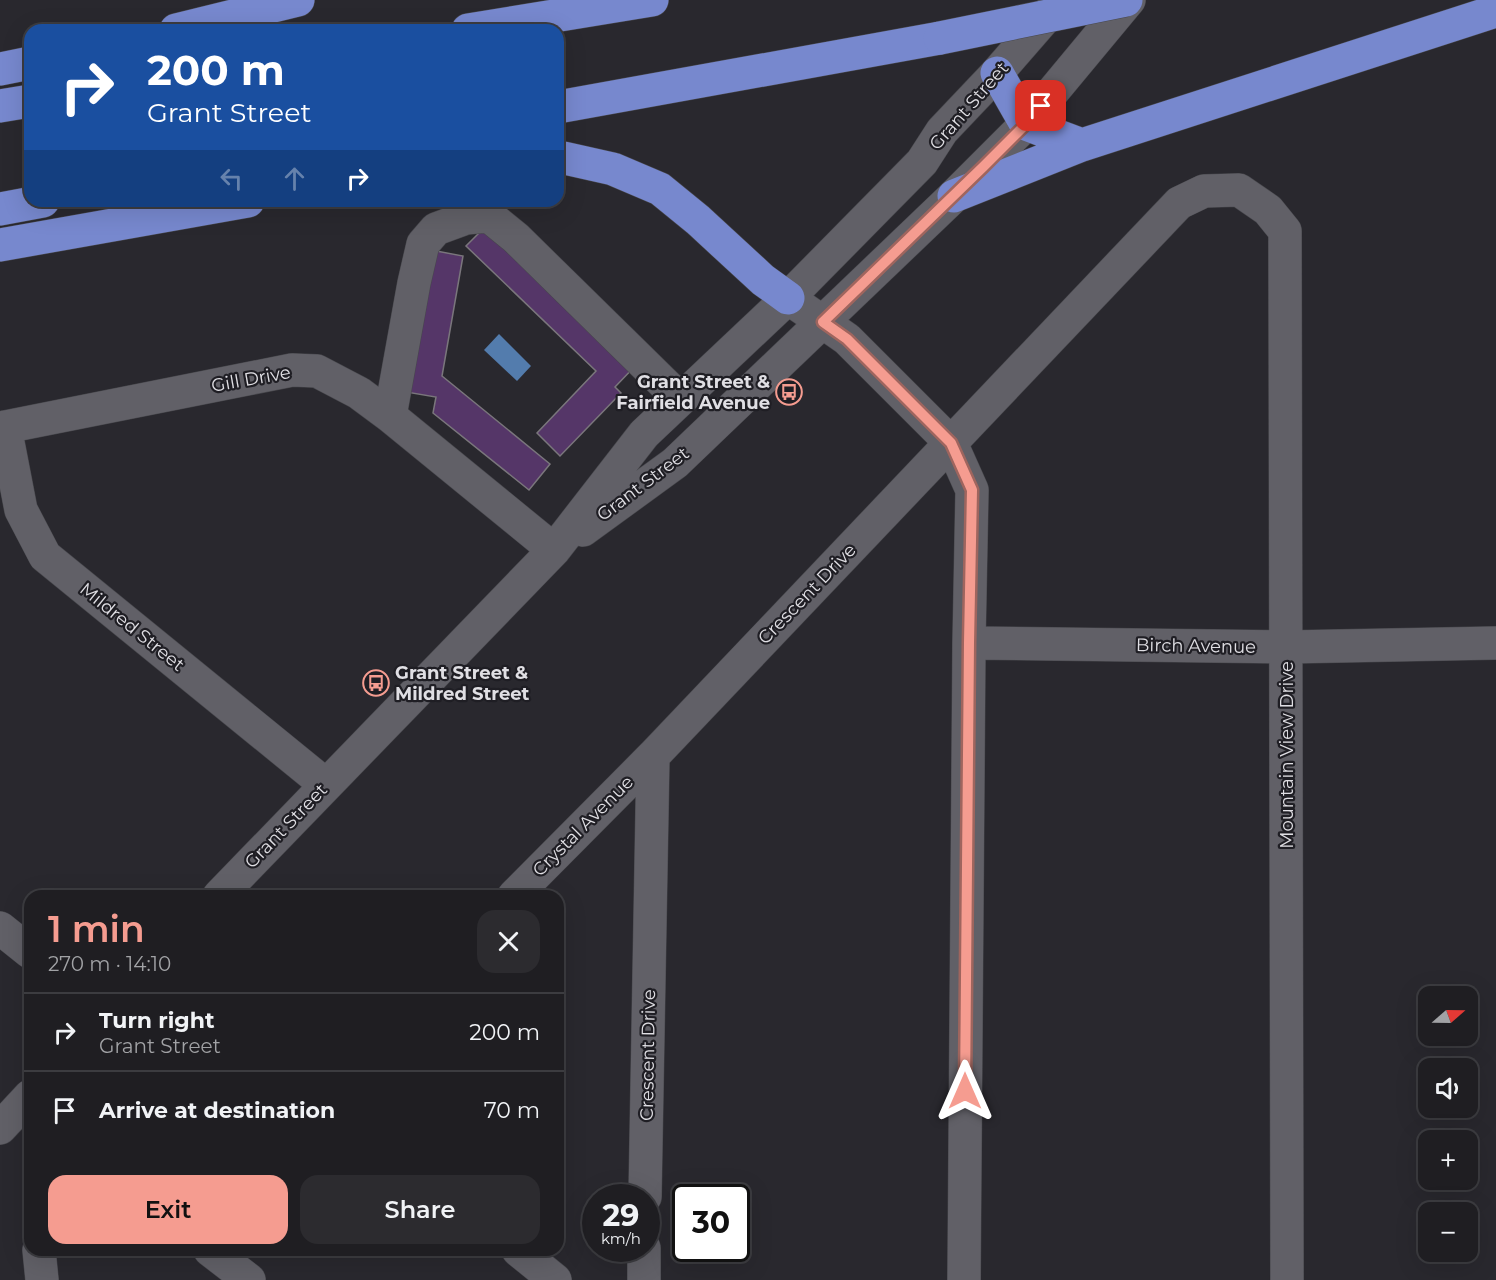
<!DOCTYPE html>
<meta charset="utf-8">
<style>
body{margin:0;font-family:Montserrat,sans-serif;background:#2c2b2f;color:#f1f3f6;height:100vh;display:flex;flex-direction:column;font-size:22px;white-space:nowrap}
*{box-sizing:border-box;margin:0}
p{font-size:20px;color:#a1a2a5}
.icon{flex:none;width:33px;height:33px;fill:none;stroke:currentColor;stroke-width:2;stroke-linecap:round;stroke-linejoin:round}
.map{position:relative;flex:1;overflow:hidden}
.details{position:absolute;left:24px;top:890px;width:540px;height:366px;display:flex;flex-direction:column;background:#1f1e22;border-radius:18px;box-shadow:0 6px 24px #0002,0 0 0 2px #3c3c40}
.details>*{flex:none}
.top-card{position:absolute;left:24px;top:24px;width:540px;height:183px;border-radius:18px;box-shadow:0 6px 24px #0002,0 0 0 2px #3c3c40;background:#1a4fa0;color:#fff;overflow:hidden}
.needle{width:39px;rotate:70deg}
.tools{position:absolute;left:1418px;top:986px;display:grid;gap:12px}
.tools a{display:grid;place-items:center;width:60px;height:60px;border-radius:12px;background:#1f1e22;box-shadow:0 6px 24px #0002,0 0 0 2px #3c3c40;font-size:30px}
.speed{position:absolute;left:582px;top:1184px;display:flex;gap:12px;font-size:30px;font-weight:700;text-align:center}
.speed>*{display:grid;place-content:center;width:78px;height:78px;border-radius:50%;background:#1f1e22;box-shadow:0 6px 24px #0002,0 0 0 2px #3c3c40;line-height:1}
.speed small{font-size:15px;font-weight:400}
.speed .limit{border:3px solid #111;border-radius:9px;background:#fff;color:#111}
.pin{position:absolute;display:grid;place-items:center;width:51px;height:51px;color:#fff;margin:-26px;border-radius:12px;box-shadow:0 3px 9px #0006}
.me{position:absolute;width:66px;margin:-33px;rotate:0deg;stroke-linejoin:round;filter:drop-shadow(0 0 4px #0008)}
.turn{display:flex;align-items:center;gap:21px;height:126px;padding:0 24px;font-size:27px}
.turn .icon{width:78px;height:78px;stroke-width:2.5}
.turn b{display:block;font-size:42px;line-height:51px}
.lanes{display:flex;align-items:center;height:57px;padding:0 24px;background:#0003;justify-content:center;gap:30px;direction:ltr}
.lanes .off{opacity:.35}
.round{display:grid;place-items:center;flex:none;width:63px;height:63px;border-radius:18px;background:#2c2b2f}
.summary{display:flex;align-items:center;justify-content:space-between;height:102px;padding:0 24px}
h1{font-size:36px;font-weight:600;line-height:45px;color:#f59c90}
.button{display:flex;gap:12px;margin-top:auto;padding:12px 24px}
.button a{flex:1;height:69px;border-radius:18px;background:#f59c90;color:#111;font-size:24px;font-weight:600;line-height:69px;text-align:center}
.button a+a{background:#2c2b2f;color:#f1f3f6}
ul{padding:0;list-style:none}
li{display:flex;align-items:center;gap:18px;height:78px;padding:0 24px;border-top:2px solid #3c3c40}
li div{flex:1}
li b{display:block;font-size:22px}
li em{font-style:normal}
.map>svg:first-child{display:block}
.water{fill:#537cad}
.building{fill:#553668;stroke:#7a767c;stroke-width:1.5}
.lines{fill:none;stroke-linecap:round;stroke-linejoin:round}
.minor-casing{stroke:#47474c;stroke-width:34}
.highway-casing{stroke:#47474c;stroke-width:34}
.minor{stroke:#616067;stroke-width:33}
.highway{stroke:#7788ce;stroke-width:33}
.highway-bridge-casing{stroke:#47474c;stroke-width:34;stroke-linecap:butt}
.highway-bridge{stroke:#7788ce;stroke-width:33}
.route-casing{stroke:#9f655e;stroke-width:15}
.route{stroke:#f59c90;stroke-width:10}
.labels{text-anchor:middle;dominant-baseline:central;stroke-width:4.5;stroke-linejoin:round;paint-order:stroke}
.street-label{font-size:18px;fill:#e0dfe4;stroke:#1f1e24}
.poi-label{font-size:18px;font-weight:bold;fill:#e0dfe4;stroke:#1f1e24;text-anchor:end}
</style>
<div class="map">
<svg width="1496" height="1280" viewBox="0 0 1496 1280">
<rect width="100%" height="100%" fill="#29282e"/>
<path class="water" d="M499 334 531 366 517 381 484 350Z"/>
<path class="building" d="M489 223 637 364 615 387 621 393 560 456 537 433 596 371 466 246Z
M431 250 463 256 442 376 550 464 529 490 433 413 436 397 406 392Z"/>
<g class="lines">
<g class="minor-casing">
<path id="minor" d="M788 298 847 339 951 443 972 490 969 643 964 1280
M390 416 414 283 423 244 436 229 466 218 489 216 516 238 680 399
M5 427 21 510 45 556 326 785
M0 428 292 370 317 371 359 393 390 416 554 550
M583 530 675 463 954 196 1026 124 1129 0
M969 643 1287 647 1496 643
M219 896 554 550 644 434 788 298 922 162 942 131 997 73 1057 4
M514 896 653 756
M0 928 30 952
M0 1128 30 1096
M645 1197 653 756 1179 203 1204 191 1239 190 1268 210 1285 231 1287 1280
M39 1250 42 1280
M210 1250 249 1280
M518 1250 555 1280
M644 1280V1248"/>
</g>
<g class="highway-casing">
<path id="highway" d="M176 30 298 0
M468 30 652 0
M0 69 30 63
M997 73 1026 124 1082 145
M0 106 30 101
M558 107 940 38
M558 158H564L613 169 660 189 698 220 763 280 788 298
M954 196 1082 145 1496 11
M0 209 43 201
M0 245 248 201"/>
</g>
<use href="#minor" class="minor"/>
<use href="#highway" class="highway"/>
<g class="highway-bridge-casing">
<path id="highway-bridge" d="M940 38 1126 0"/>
</g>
<use href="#highway-bridge" class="highway-bridge"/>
</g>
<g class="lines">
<g class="route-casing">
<path id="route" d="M965 1091 969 643 972 490 951 443 847 339 823 322 983 167 1026 124 1041 106"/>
</g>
<use href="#route" class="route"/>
</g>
<defs>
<g id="bus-ring" transform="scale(1.35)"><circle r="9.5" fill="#1f1e24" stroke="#f59c90" stroke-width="1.5"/><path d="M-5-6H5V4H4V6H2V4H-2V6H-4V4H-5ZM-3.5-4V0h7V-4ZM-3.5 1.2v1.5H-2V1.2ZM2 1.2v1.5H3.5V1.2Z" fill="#f59c90"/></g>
</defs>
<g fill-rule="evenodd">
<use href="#bus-ring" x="789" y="392"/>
<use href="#bus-ring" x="376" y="683"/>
</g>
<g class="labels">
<g class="street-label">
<text transform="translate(969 106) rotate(-49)">Grant Street</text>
<text transform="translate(251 379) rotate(-10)">Gill Drive</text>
<text transform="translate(643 484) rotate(-37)">Grant Street</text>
<text transform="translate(807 594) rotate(-46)">Crescent Drive</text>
<text transform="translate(132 627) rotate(39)">Mildred Street</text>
<text transform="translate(1196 646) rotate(1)">Birch Avenue</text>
<text transform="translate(1287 755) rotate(-90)">Mountain View Drive</text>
<text transform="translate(286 826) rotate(-46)">Grant Street</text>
<text transform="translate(583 826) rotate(-45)">Crystal Avenue</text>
<text transform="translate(648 1055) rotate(-89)">Crescent Drive</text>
</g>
<g class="poi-label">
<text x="770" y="382">Grant Street &amp;<tspan x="770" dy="21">Fairfield Avenue</tspan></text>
<text x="395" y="673" text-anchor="start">Grant Street &amp;<tspan x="395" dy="21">Mildred Street</tspan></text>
</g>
</g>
</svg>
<div class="tools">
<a><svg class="needle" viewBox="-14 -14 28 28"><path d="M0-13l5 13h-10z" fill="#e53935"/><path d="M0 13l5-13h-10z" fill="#a1a2a5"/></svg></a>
<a><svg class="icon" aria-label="sound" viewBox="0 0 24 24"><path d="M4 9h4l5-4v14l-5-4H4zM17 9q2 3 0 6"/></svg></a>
<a>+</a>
<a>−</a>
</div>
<div class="speed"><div>29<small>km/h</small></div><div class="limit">30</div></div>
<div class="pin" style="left:1041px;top:106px;background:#d93025"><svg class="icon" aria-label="arrive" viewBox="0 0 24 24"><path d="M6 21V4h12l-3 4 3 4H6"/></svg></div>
<svg class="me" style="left:965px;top:1091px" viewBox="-20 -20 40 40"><path d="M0-17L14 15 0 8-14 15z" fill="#f59c90" stroke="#fff" stroke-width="4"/></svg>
<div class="top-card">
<div class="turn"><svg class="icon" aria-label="right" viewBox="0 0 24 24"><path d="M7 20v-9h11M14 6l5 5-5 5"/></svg><div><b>200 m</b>Grant Street</div></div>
<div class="lanes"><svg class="icon off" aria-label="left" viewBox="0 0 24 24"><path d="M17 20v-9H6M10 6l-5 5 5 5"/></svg><svg class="icon off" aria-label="ahead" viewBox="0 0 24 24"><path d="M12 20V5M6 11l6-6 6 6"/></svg><svg class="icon" aria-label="right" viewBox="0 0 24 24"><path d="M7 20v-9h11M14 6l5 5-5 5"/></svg></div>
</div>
<section class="details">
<div class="summary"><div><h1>1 min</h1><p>270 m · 14:10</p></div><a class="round"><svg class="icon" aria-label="close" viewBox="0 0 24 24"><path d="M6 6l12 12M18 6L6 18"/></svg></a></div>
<ul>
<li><svg class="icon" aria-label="right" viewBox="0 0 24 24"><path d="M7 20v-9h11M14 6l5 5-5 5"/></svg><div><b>Turn right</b><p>Grant Street</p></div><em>200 m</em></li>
<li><svg class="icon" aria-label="arrive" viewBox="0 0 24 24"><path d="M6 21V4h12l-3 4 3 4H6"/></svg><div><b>Arrive at destination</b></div><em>70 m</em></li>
</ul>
<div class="button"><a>Exit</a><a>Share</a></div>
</section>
</div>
